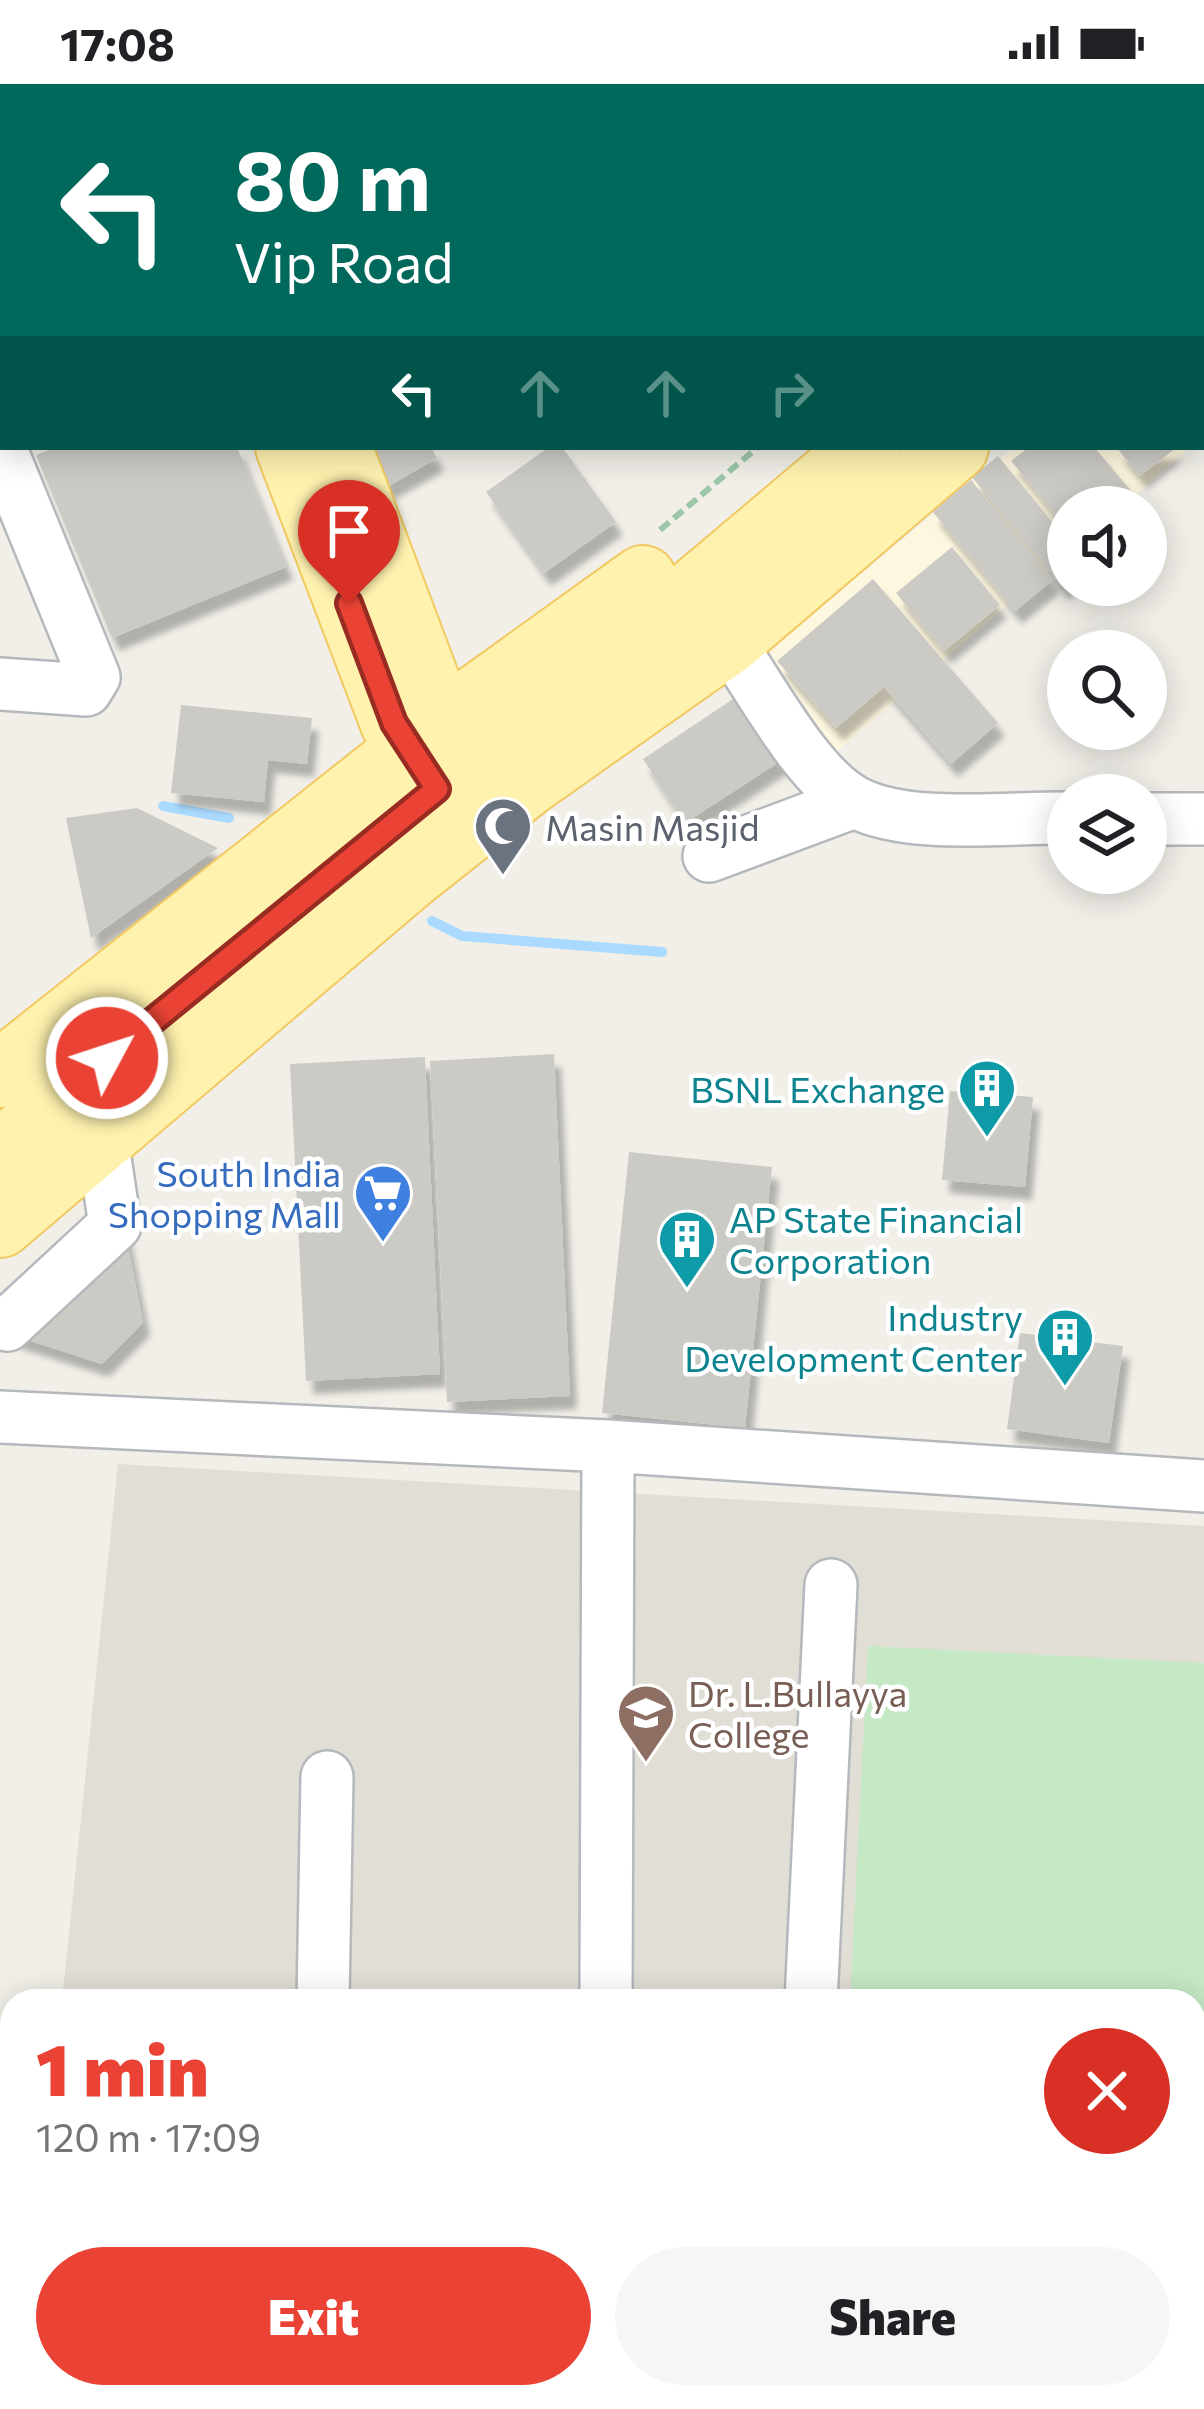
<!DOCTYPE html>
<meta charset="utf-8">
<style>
body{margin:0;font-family:Commissioner,sans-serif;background:#f6f6f6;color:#202124;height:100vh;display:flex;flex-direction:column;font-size:45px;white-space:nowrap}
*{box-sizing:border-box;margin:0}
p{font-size:39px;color:#757577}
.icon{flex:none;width:66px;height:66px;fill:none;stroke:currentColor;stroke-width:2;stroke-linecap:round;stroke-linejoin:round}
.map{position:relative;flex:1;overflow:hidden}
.sheet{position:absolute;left:0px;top:1905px;width:1206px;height:420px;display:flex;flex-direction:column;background:#fff;border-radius:36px 36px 0 0;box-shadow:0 6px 30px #0003}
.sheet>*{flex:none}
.banner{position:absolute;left:0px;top:0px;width:1206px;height:366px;box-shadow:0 6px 30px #0003;background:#00695c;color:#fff;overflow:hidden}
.fabs{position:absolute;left:1047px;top:402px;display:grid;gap:24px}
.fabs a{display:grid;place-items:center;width:120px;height:120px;border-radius:50%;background:#fff;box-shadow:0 6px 30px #0003;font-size:60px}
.pin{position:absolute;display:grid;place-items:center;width:102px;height:102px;color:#fff;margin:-123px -51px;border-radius:50% 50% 50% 0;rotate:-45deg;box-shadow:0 0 12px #0007}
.pin .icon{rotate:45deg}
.me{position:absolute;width:132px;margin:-66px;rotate:50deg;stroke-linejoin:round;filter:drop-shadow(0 0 9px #0008)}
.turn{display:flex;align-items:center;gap:42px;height:252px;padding:0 36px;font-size:54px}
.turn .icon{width:156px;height:156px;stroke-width:2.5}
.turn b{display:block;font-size:84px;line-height:102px}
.lanes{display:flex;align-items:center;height:114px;padding:0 36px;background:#0003;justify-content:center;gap:60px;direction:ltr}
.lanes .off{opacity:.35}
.round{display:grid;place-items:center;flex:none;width:126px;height:126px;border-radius:63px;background:#f6f6f6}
.headline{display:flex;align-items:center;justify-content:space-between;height:204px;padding:0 36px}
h1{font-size:72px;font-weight:800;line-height:90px;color:#ea4335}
.button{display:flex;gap:24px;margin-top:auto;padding:24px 36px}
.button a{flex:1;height:138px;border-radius:72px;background:#ea4335;color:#fff;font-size:48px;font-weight:800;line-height:138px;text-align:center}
.button a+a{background:#f6f6f6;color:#202124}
.status{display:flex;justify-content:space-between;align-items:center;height:84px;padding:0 60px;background:#fff;direction:ltr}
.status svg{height:33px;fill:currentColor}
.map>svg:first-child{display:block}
.commercial{fill:#fef7e0}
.education{fill:#e1ded6}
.green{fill:#c5e8c5}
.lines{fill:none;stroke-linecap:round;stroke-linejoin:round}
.stream{stroke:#aadaff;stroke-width:10}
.building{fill:#cccac5;filter:url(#shadow)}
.minor-casing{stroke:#b5b8bc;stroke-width:56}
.major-casing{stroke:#f2c960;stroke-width:70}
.path{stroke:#9cc7a9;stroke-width:6;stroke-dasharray:12 6;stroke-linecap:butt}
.minor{stroke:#fff;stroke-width:51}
.major{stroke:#fff2af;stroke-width:66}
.route-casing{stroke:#982c22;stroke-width:30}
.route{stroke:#ea4335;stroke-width:21}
.labels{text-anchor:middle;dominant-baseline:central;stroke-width:9;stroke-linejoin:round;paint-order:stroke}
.worship-label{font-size:36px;fill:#5b616d;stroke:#fff;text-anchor:start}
.culture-label{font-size:36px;fill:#0d838f;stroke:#fff;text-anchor:end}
.shop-label{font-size:36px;fill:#366cbe;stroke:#fff;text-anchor:end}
.education-label{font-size:36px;fill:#785e54;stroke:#fff;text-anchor:start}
</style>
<div class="status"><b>17:08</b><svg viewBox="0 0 49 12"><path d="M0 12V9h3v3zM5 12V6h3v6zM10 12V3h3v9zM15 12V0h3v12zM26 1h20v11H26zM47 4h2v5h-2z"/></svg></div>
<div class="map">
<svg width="1204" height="2325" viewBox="0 0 1204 2325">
<defs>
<filter id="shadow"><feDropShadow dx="7" dy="13" stdDeviation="3" flood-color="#0004"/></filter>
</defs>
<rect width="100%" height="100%" fill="#f1efe8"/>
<path class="commercial" d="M1015 363H1191L1122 423H1068V469L834 670 759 574Z
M1204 2245V2325H881L930 2313H1194V2248Z"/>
<path class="education" d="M118 1380 1204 1442V2160L1194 2163V1917H62Z
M21 2313H609L562 2325H20Z"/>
<path class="green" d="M868 1562 1204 1579V1991L1194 1990V1917H850Z"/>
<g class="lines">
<path class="stream" d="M163 722 229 734
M432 837 462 852 662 868"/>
</g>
<path class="building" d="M56 363H237L286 483 112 554 36 371Z
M364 363H431L437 374 387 403Z
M549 363H562L616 438 544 489 486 408Z
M1029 363H1094L1132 408 1114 423H1068V446L1011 377Z
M1116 363H1177L1140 392Z
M998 372 1068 457V498L1062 503 972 393Z
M971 396 1053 496 1015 527 932 427Z
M952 463 1000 521 944 567 896 509Z
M873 495 998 639 951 680 884 603 836 644 777 577Z
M742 609 785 674 685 739 643 675Z
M181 621 312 634 307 680 268 676 264 718 171 709Z
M137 724 218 764 91 854 66 734Z
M554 970 570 1312 447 1318 430 977Z
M425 973 440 1290 306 1297 290 980Z
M950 1007 1033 1013 1025 1103 942 1096Z
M629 1068 772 1083 745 1344 602 1329Z
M120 1123 143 1239 102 1280 0 1247Z
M1020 1249 1123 1262 1109 1359 1007 1345Z
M1204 2286V2325H1137L1157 2313H1194V2292Z"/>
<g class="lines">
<g class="minor-casing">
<path id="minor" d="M636 0 637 3
M1038 0 1039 3
M678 3 681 0
M0 71 3 70
M0 363 94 593 86 606 0 600
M728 557C760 602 807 693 855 718 908 746 1008 733 1068 734
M1146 735H1204
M709 772 854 718
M0 1239 7 1241 115 1141 102 1055
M0 1333 608 1362 1204 1402
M323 1917 327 1693
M606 1917 608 1362
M811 1917 831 1501
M1194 2034 1204 2035
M1194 2180 1204 2177
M1194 2258H1204
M607 2313V2325
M671 2325 711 2313
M973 2325 1006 2313"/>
</g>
<g class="major-casing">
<path id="major" d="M139 0 141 3
M204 0 206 3
M1189 3 1192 0
M1203 75 1204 74
M1203 147 1204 146
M289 363 394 639 433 699
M338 363 434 618 465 669
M0 990 444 638 643 495
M0 1072 107 974 409 724 584 601 866 363
M0 1140 407 794 527 699 728 557 955 363"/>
</g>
<path class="path" d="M660 446 758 363"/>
<use href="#minor" class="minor"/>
<use href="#major" class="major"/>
</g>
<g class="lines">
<g class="route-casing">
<path id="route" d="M107 974 437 705 394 639 349 519"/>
</g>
<use href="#route" class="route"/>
</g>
<defs>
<g id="mosque-pin" transform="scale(3)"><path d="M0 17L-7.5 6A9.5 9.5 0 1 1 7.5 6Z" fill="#6b7280" stroke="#fff"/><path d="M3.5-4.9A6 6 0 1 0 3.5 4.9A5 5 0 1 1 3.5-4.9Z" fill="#fff"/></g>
<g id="building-pin" transform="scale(3)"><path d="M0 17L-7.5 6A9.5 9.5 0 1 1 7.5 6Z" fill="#0f9aa8" stroke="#fff"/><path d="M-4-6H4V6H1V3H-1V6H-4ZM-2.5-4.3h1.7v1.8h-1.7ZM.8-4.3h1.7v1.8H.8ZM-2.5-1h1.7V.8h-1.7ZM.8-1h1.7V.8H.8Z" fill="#fff"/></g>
<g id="supermarket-pin" transform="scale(3)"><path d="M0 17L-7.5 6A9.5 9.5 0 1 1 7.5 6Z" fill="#3f7fe0" stroke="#fff"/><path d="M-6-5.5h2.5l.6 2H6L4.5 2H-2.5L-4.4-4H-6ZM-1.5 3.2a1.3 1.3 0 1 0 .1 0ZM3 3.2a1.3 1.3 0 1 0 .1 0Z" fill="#fff"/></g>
<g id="university-pin" transform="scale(3)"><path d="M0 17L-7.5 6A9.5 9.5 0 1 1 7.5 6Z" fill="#8d6e63" stroke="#fff"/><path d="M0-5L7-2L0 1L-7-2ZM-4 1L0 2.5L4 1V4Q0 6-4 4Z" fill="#fff"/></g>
</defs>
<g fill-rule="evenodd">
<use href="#mosque-pin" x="503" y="742"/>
<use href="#building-pin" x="987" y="1004"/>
<use href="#supermarket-pin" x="383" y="1109"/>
<use href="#building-pin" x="687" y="1155"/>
<use href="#building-pin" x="1065" y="1253"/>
<use href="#university-pin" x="646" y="1629"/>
</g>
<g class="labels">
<g class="worship-label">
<text x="545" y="742">Masin Masjid</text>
</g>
<g class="culture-label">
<text x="945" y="1004">BSNL Exchange</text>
<text x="729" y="1134" text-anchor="start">AP State Financial<tspan x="729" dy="41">Corporation</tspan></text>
<text x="1023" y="1232">Industry<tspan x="1023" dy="41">Development Center</tspan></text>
</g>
<g class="shop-label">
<text x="341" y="1088">South India<tspan x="341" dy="41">Shopping Mall</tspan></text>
</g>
<g class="education-label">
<text x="688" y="1608">Dr. L.Bullayya<tspan x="688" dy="41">College</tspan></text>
</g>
</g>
</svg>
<div class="fabs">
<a><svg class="icon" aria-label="sound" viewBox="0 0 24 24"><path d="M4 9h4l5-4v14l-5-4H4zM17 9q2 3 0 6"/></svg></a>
<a><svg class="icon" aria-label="search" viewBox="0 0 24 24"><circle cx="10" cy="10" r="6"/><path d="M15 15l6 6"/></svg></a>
<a><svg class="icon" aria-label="layers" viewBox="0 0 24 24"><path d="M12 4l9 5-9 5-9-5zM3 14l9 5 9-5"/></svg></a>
</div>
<div class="pin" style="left:349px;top:519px;background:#d93025"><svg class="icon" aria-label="arrive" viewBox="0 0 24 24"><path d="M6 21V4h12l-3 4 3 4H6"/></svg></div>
<svg class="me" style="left:107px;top:974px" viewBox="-20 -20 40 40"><circle r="17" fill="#ea4335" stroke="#fff" stroke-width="3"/><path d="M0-11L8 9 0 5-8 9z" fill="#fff"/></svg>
<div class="banner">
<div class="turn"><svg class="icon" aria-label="left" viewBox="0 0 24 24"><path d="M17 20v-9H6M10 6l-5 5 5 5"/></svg><div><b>80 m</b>Vip Road</div></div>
<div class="lanes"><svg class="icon" aria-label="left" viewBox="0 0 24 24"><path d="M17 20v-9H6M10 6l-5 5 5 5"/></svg><svg class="icon off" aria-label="ahead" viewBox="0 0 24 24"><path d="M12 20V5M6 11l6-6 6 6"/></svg><svg class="icon off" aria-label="ahead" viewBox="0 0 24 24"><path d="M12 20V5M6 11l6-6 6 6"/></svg><svg class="icon off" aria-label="right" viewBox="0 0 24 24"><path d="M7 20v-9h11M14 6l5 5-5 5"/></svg></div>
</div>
<section class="sheet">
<div class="headline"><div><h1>1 min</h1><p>120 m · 17:09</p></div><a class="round" style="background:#d93025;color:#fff"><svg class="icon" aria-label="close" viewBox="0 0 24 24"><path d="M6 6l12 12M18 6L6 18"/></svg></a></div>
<div class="button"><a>Exit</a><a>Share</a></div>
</section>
</div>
